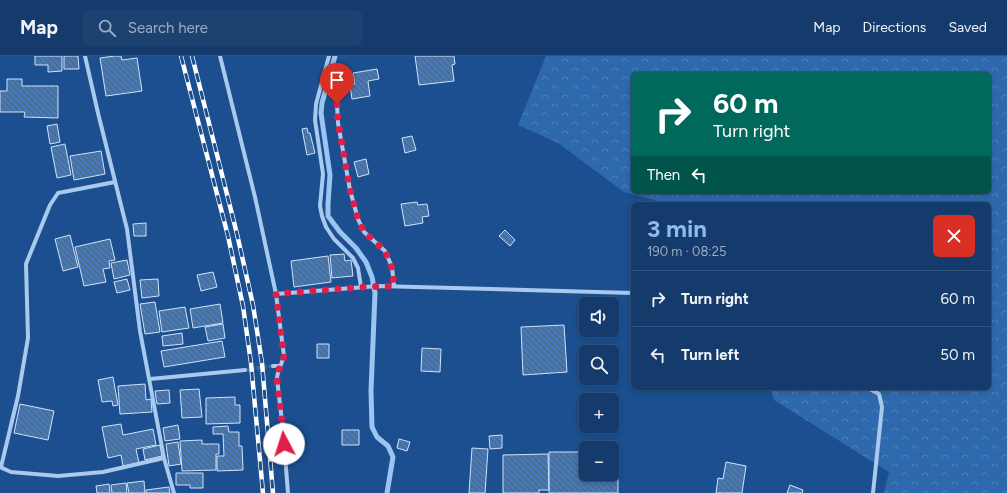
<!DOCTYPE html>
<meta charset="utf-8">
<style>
body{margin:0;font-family:Figtree,sans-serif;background:#1d4271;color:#f1f3f6;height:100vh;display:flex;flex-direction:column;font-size:15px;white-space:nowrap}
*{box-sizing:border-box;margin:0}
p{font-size:13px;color:#9dadc1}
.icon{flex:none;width:22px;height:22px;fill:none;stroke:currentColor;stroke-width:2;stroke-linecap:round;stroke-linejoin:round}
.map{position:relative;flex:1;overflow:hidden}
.panel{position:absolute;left:631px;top:146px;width:360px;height:188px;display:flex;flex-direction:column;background:#143b6b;border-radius:6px;box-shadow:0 2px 6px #0003,0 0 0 1px #33557e}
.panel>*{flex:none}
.guide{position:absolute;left:631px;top:16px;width:360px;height:122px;border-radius:6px;box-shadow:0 2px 6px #0003,0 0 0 1px #33557e;background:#00695c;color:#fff;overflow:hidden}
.controls{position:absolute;left:579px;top:241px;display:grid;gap:8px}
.controls a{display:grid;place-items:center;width:40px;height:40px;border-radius:6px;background:#143b6b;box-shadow:0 2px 6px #0003,0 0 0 1px #33557e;font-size:20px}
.pin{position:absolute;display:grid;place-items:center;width:34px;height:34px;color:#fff;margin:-41px -17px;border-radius:50% 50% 50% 0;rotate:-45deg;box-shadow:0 0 4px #0007}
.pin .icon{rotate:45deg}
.me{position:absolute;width:44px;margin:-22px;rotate:355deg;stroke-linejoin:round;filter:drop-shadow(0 0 3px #0008)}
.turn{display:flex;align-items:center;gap:14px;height:84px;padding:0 16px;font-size:18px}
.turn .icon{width:52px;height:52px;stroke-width:2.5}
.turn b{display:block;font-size:28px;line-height:34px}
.then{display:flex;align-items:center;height:38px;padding:0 16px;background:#0003;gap:8px;font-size:15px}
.round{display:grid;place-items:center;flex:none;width:42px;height:42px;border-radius:6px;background:#1d4271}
.summary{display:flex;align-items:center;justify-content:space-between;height:68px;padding:0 16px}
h1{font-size:24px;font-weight:700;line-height:30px;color:#90b9f0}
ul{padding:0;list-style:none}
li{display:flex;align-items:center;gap:12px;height:56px;padding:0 16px;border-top:1px solid #33557e}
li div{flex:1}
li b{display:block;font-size:15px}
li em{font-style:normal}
header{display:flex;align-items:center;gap:24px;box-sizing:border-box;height:56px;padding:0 20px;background:#143b6b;border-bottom:1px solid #33557e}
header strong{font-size:19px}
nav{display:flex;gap:22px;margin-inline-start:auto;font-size:14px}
.search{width:280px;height:36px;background:#1d4271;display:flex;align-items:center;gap:10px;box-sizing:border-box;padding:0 14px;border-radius:6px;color:#9dadc1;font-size:15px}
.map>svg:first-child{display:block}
.forest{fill:url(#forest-crowns);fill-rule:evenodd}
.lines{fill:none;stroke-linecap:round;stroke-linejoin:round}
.stream{stroke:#9cc4f0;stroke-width:5}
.building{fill:url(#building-back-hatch);stroke:#cfe3fa}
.minor-tunnel{stroke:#3d69a0;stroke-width:4;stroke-dasharray:4 2;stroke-linecap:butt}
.minor{stroke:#a9c9ee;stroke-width:4}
.rail-casing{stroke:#fff;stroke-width:4.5}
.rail{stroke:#1b4f8f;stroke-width:3;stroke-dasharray:9;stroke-linecap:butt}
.route{stroke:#e11d48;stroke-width:7;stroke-dasharray:0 12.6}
</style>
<header>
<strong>Map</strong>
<div class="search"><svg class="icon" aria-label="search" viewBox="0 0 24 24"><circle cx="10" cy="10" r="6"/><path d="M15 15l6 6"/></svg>Search here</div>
<nav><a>Map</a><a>Directions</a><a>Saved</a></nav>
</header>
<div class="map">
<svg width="1007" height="437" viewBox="0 0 1007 437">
<defs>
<pattern id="forest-crowns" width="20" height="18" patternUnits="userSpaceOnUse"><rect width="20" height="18" fill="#2e69ad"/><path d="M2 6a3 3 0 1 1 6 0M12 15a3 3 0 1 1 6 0" fill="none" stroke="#4d80b9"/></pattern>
<pattern id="building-back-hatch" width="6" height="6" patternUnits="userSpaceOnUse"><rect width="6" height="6" fill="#4478b7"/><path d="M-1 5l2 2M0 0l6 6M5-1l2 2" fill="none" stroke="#486282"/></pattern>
</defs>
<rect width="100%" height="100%" fill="#1b4f8f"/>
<path class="forest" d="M546 0H1007V437H884L889 416 774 344 771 332H989V148H670L624 136 558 87 518 69ZM633 18H989V136H633Z"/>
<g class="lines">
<path class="stream" d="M335 0 322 47 321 57 330 119 328 148V160L340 176 356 192 366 206 372 221 375 237 371 335 372 371 377 381 388 390 393 401 387 437"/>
</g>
<path class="building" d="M35 0H62V15L48 16V9H35Z
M64 0H78L79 13H64Z
M115 0H121L122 4 137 2 142 35 106 40 100 2Z
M415 0H454L455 8 452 9 454 25 419 29Z
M377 13 379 23 368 25 370 40 352 43 350 29 355 28 353 17Z
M7 23H22V30H58V62L24 61 25 56H0V35H7Z
M57 68 60 86 50 88 47 70Z
M307 72 308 77H310L315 97 307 99 302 73Z
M412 80 416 94 405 97 402 82Z
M65 88 71 119 57 122 51 91Z
M101 95 105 118 74 124 70 100Z
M366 103 369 118 358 121 354 106Z
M417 146 418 149 427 148 429 160 422 161 423 167 405 170 401 148Z
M146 167V180H134L133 168Z
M505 174 515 184 510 190 499 180Z
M70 179 78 211 63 215 55 183Z
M110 183 115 204 109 205 110 212 103 213 106 226 84 230 75 191Z
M344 198 345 205 351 204 353 220 332 222 330 199Z
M328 200 331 226 294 231 291 205Z
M127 204 130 219 114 223 111 207Z
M213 216 217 231 201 235 197 219Z
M127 223 130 234 117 237 114 226Z
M158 223 159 240 142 242 140 224Z
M155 246 160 276 145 278 140 248Z
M220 248 223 267 193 272 190 253Z
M185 251 189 272 162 276 159 255Z
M223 268 225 282 208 285 205 271Z
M564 269 567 316 523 319 521 271Z
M182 277 183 288 163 290 162 280Z
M222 285 225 301 164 311 161 295Z
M317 288H329V302H317Z
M422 292 441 293 440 316 421 315Z
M113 321 118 349 113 350 112 345 102 346 98 324Z
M145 328 146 344 151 343 152 356 120 358 118 330Z
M199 333 202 361 182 362 180 334Z
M169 334 170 347 157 348 155 335Z
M235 341V349H240V367L206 368V342Z
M20 348 54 355 48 384 14 377Z
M121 368 123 379 153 373 156 389 136 393 139 407 123 410 121 399 108 402 102 371Z
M178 369 180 383 165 385 163 372Z
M228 370 229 376H239V390H242L243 414 217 415V400H224L223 378H213V371Z
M342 374H359V389H342Z
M502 379V392L490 393 489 380Z
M399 383 410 386 407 395 397 392Z
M202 384V388H219V398H216V414L182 415 180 385Z
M178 386 181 408 169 410 166 388Z
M160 389 162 400 145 404 143 393Z
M472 392 488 393 485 437H469Z
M549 396H586V418H612V396H618V437H549Z
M548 398 549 434H539V437H503V399Z
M726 406 746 410 742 437H716L718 422 723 423Z
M176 417H203V432H190V429H176Z
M144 425 145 437H129L127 427Z
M126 427 127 437H112L111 429Z
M109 428 110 437H97L96 430Z
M790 429 803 434 802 437H787Z
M169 431 170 437H146V434Z"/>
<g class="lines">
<path class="minor-tunnel" d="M245 314 273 310"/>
<path class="minor" d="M85 0 98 57 127 173 140 275 164 402 174 437
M220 0 255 141 276 238 284 300C282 308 277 315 277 323L283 374 288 437
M329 0 316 48 315 64 323 118 320 150 322 160 326 171 334 183 353 202 358 212 361 231
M345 13 337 48 338 67 350 134 358 163 364 176 385 195 392 211 394 230
M276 238 378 230 633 237
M273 310H280
M150 323 245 314
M868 332 879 338 882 351 873 437
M0 411 11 416 58 420 103 416 164 402
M1 411 18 340 28 282 26 208 50 149 58 137 115 126"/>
<g class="rail-casing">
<path id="rail" d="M181 0 228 180 243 250 251 307 263 437
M192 0 237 178 253 249 262 307 273 437"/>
</g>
<use href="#rail" class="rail"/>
</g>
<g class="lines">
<path class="route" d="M284 388 283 374 277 323C277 315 282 308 284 300L276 238 362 231 394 230 392 212 385 195 364 176 358 163 350 134 338 66 337 48"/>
</g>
</svg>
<div class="controls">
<a><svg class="icon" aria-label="sound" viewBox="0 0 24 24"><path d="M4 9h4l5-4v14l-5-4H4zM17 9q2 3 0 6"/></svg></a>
<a><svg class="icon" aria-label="search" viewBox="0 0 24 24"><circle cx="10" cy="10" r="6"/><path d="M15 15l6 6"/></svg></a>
<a>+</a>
<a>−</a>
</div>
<div class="pin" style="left:337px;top:48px;background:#d93025"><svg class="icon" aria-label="arrive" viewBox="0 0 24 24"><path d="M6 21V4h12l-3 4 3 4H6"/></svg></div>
<svg class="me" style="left:284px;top:388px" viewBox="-20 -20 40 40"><circle r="19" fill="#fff"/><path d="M0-13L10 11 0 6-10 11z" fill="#e11d48"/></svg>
<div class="guide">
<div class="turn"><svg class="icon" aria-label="right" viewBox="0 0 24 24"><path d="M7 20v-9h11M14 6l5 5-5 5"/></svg><div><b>60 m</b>Turn right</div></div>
<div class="then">Then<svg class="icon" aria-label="left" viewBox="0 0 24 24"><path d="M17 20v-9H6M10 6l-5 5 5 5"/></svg></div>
</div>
<section class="panel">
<div class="summary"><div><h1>3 min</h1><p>190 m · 08:25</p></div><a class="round" style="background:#d93025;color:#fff"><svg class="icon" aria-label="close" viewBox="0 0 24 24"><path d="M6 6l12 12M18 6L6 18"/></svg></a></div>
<ul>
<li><svg class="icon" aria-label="right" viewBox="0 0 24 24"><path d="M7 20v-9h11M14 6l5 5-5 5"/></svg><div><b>Turn right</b></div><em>60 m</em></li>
<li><svg class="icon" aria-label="left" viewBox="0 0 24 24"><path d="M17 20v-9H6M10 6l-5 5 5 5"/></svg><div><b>Turn left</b></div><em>50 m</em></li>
</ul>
</section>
</div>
